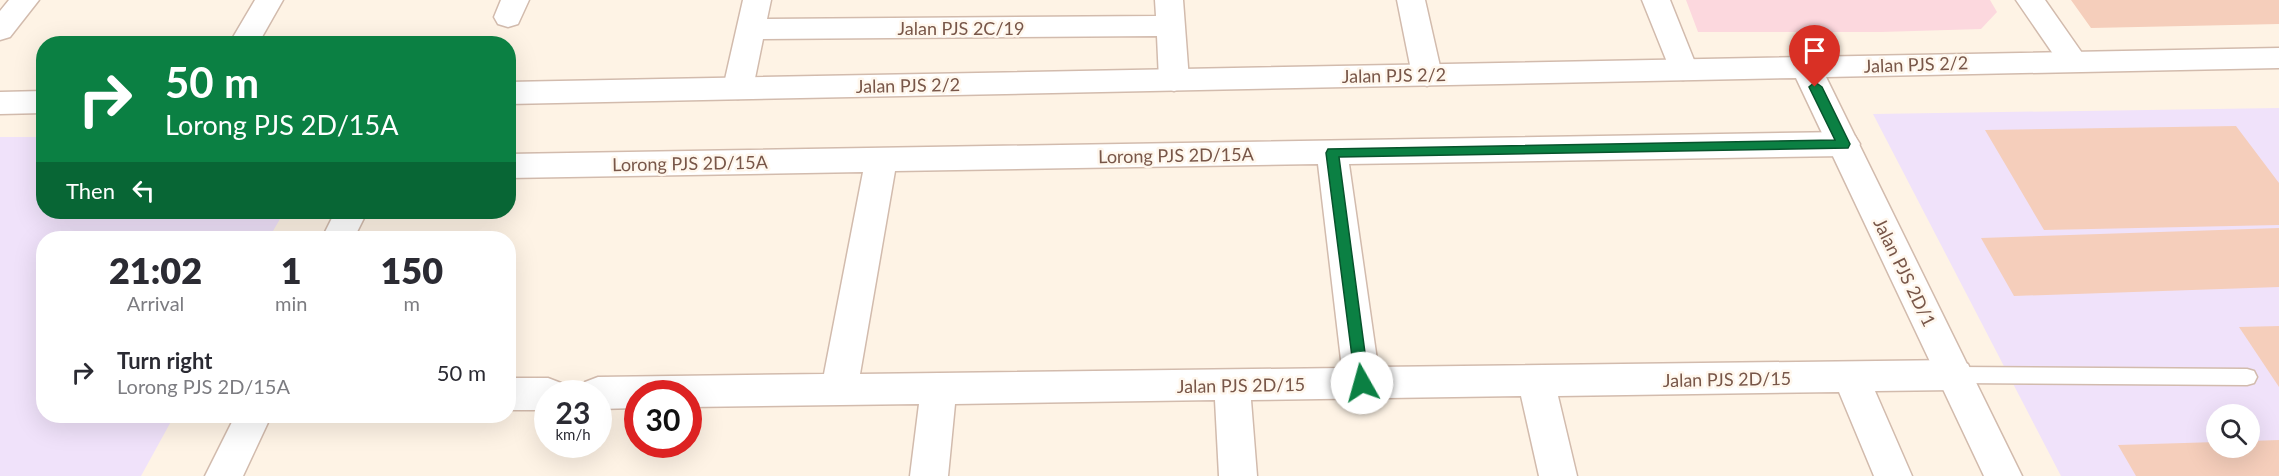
<!DOCTYPE html>
<style>
body{margin:0;font-family:Lato,sans-serif;background:#f2f2f3;color:#2b2b33;height:100vh;display:flex;flex-direction:column;font-size:22px;white-space:nowrap}
*{box-sizing:border-box;margin:0}
p{font-size:20px;color:#7c7c81}
.icon{flex:none;width:33px;height:33px;fill:none;stroke:currentColor;stroke-width:2;stroke-linecap:round;stroke-linejoin:round}
.map{position:relative;flex:1;overflow:hidden}
.sheet{position:absolute;left:36px;top:231px;width:480px;height:192px;display:flex;flex-direction:column;background:#fff;border-radius:24px;box-shadow:0 6px 24px #0002}
.sheet>*{flex:none}
.banner{position:absolute;left:36px;top:36px;width:480px;height:183px;border-radius:24px;box-shadow:0 6px 24px #0002;background:#0b8043;color:#fff;overflow:hidden}
.controls{position:absolute;left:2206px;top:404px;display:grid;gap:12px}
.controls a{display:grid;place-items:center;width:54px;height:54px;border-radius:50%;background:#fff;box-shadow:0 6px 24px #0002;font-size:30px}
.speed{position:absolute;left:534px;top:380px;display:flex;gap:12px;font-size:30px;font-weight:700;text-align:center}
.speed>*{display:grid;place-content:center;width:78px;height:78px;border-radius:50%;background:#fff;box-shadow:0 6px 24px #0002;line-height:1}
.speed small{font-size:15px;font-weight:400}
.speed .limit{border:9px solid #d22;background:#fff;color:#111}
.pin{position:absolute;display:grid;place-items:center;width:51px;height:51px;color:#fff;margin:-62px -26px;border-radius:50% 50% 50% 0;rotate:-45deg;box-shadow:0 0 6px #0007}
.pin .icon{rotate:45deg}
.me{position:absolute;width:66px;margin:-33px;rotate:353deg;stroke-linejoin:round;filter:drop-shadow(0 0 4px #0008)}
.turn{display:flex;align-items:center;gap:21px;height:126px;padding:0 30px;font-size:27px}
.turn .icon{width:78px;height:78px;stroke-width:2.5}
.turn b{display:block;font-size:42px;line-height:51px}
.then{display:flex;align-items:center;height:57px;padding:0 30px;background:#0003;gap:12px;font-size:22px}
.eta{display:flex;justify-content:space-evenly;align-items:center;height:102px;text-align:center}
.eta b{font-size:36px;font-weight:800;line-height:42px}
ul{padding:0;list-style:none}
li{display:flex;align-items:center;gap:18px;height:78px;padding:0 30px}
li div{flex:1}
li b{display:block;font-size:22px}
li em{font-style:normal}
.map>svg:first-child{display:block}
.education{fill:#f0e2fa;fill-rule:evenodd}
.medical{fill:#fcd8de}
.building{fill:#f5cebb}
.lines{fill:none;stroke-linecap:round;stroke-linejoin:round}
.service-casing{stroke:#d2bbad;stroke-width:3}
.minor-casing{stroke:#d2bbad;stroke-width:3}
.tertiary-casing{stroke:#d2bbad;stroke-width:3}
.service{fill:#fff;fill-rule:evenodd}
.minor{fill:#fff;fill-rule:evenodd}
.tertiary{fill:#fff;fill-rule:evenodd}
.route{fill:#0b8043;stroke:#07532c;stroke-width:1.5}
.labels{text-anchor:middle;dominant-baseline:central;stroke-width:5;stroke-linejoin:round;paint-order:stroke}
.street-label{font-size:18px;fill:#785648;stroke:#fff7ed}
</style>
<div class="map">
<svg width="2279" height="476" viewBox="0 0 2279 476">
<rect width="100%" height="100%" fill="#fef3e5"/>
<path class="education" d="M2279 108V476H2061L1873 114ZM2217 414H2250V447H2217Z
M0 137H43L44 212H284L269 238H44V416H174L141 476H0Z"/>
<path class="medical" d="M1686 0H1990L1997 12 1981 29 1881 32H1698Z"/>
<path class="building" d="M2071 0H2279V24L2091 28Z
M2236 126 2279 183V225L2044 230 1985 130Z
M2279 228V287L2014 296 1981 238Z
M2279 326V387L2239 327Z
M2279 440V476H2136L2118 445 2217 442V447H2250V441Z"/>
<g class="lines">
<g class="service-casing">
<path id="service" d="M1955 367 2247 369 2254 371 2257 377 2254 383 2247 385 1955 383 1948 381 1945 375 1948 369Z"/>
</g>
<g class="minor-casing">
<path id="minor" d="M9 0H39L10 37 0 40V11Z
M255 0H283L258 44H229Z
M501 0H529L518 24 508 27 498 24 494 17Z
M743 0H771L767 19 1156 16 1155 0H1183L1189 80 1185 87 1174 91 1163 87 1159 80 1157 36 763 39 753 88 749 96 738 99 727 96 723 88Z
M1397 0H1425L1442 75 1437 82 1427 86 1417 82 1412 75Z
M1642 0H1670L1698 70 1693 77 1683 80 1673 77Z
M2016 0H2045L2087 60 2082 67 2072 70 2062 67Z
M1844 132 1855 136 1860 144 1855 152 1844 156 1349 164 1378 367 1955 360 1968 364 1973 375 1968 386 1955 390 1875 391 1912 476H1874L1839 392 1558 396 1577 476H1539L1521 396 1251 400 1257 476H1219L1215 400 955 404 948 476H910L919 404 688 407V393H638V408L598 409V393H580L585 382 598 377 824 374 863 172 508 178V154ZM1318 164 1342 368 860 374 895 171Z
M508 378H548L561 383 566 393H548V410H508Z"/>
</g>
<g class="tertiary-casing">
<path id="tertiary" d="M2279 48V68L1826 77 2022 476H1984L1796 78 508 104V82Z
M44 91V113L0 114V92Z
M335 212H367L354 238H322Z
M235 416H271L243 476H205Z"/>
</g>
<use href="#service" class="service"/>
<use href="#minor" class="minor"/>
<use href="#tertiary" class="tertiary"/>
</g>
<path class="route" d="M1815 82 1822 87 1850 144 1848 148 1339 157 1369 383 1367 388 1362 390 1356 388 1326 153 1328 149 1835 140 1809 87Z"/>
<g class="labels">
<g class="street-label">
<text x="961" y="28">Jalan PJS 2C/19</text>
<text transform="translate(1916 64) rotate(-2)">Jalan PJS 2/2</text>
<text transform="translate(1394 75) rotate(-1)">Jalan PJS 2/2</text>
<text transform="translate(908 85) rotate(-1)">Jalan PJS 2/2</text>
<text transform="translate(1176 155) rotate(-1)">Lorong PJS 2D/15A</text>
<text transform="translate(690 163) rotate(-1)">Lorong PJS 2D/15A</text>
<text transform="translate(1905 272) rotate(64)">Jalan PJS 2D/1</text>
<text transform="translate(1727 379) rotate(-1)">Jalan PJS 2D/15</text>
<text transform="translate(1241 385) rotate(-1)">Jalan PJS 2D/15</text>
</g>
</g>
</svg>
<div class="controls">
<a><svg class="icon" aria-label="search" viewBox="0 0 24 24"><circle cx="10" cy="10" r="6"/><path d="M15 15l6 6"/></svg></a>
</div>
<div class="speed"><div>23<small>km/h</small></div><div class="limit">30</div></div>
<div class="pin" style="left:1815px;top:87px;background:#d93025"><svg class="icon" aria-label="arrive" viewBox="0 0 24 24"><path d="M6 21V4h12l-3 4 3 4H6"/></svg></div>
<svg class="me" style="left:1362px;top:383px" viewBox="-20 -20 40 40"><circle r="19" fill="#fff"/><path d="M0-13L10 11 0 6-10 11z" fill="#0b8043"/></svg>
<div class="banner">
<div class="turn"><svg class="icon" aria-label="right" viewBox="0 0 24 24"><path d="M7 20v-9h11M14 6l5 5-5 5"/></svg><div><b>50 m</b>Lorong PJS 2D/15A</div></div>
<div class="then">Then<svg class="icon" aria-label="left" viewBox="0 0 24 24"><path d="M17 20v-9H6M10 6l-5 5 5 5"/></svg></div>
</div>
<section class="sheet">
<div class="eta">
<div><b>21:02</b><p>Arrival</p></div>
<div><b>1</b><p>min</p></div>
<div><b>150</b><p>m</p></div>
</div>
<ul>
<li><svg class="icon" aria-label="right" viewBox="0 0 24 24"><path d="M7 20v-9h11M14 6l5 5-5 5"/></svg><div><b>Turn right</b><p>Lorong PJS 2D/15A</p></div><em>50 m</em></li>
</ul>
</section>
</div>
